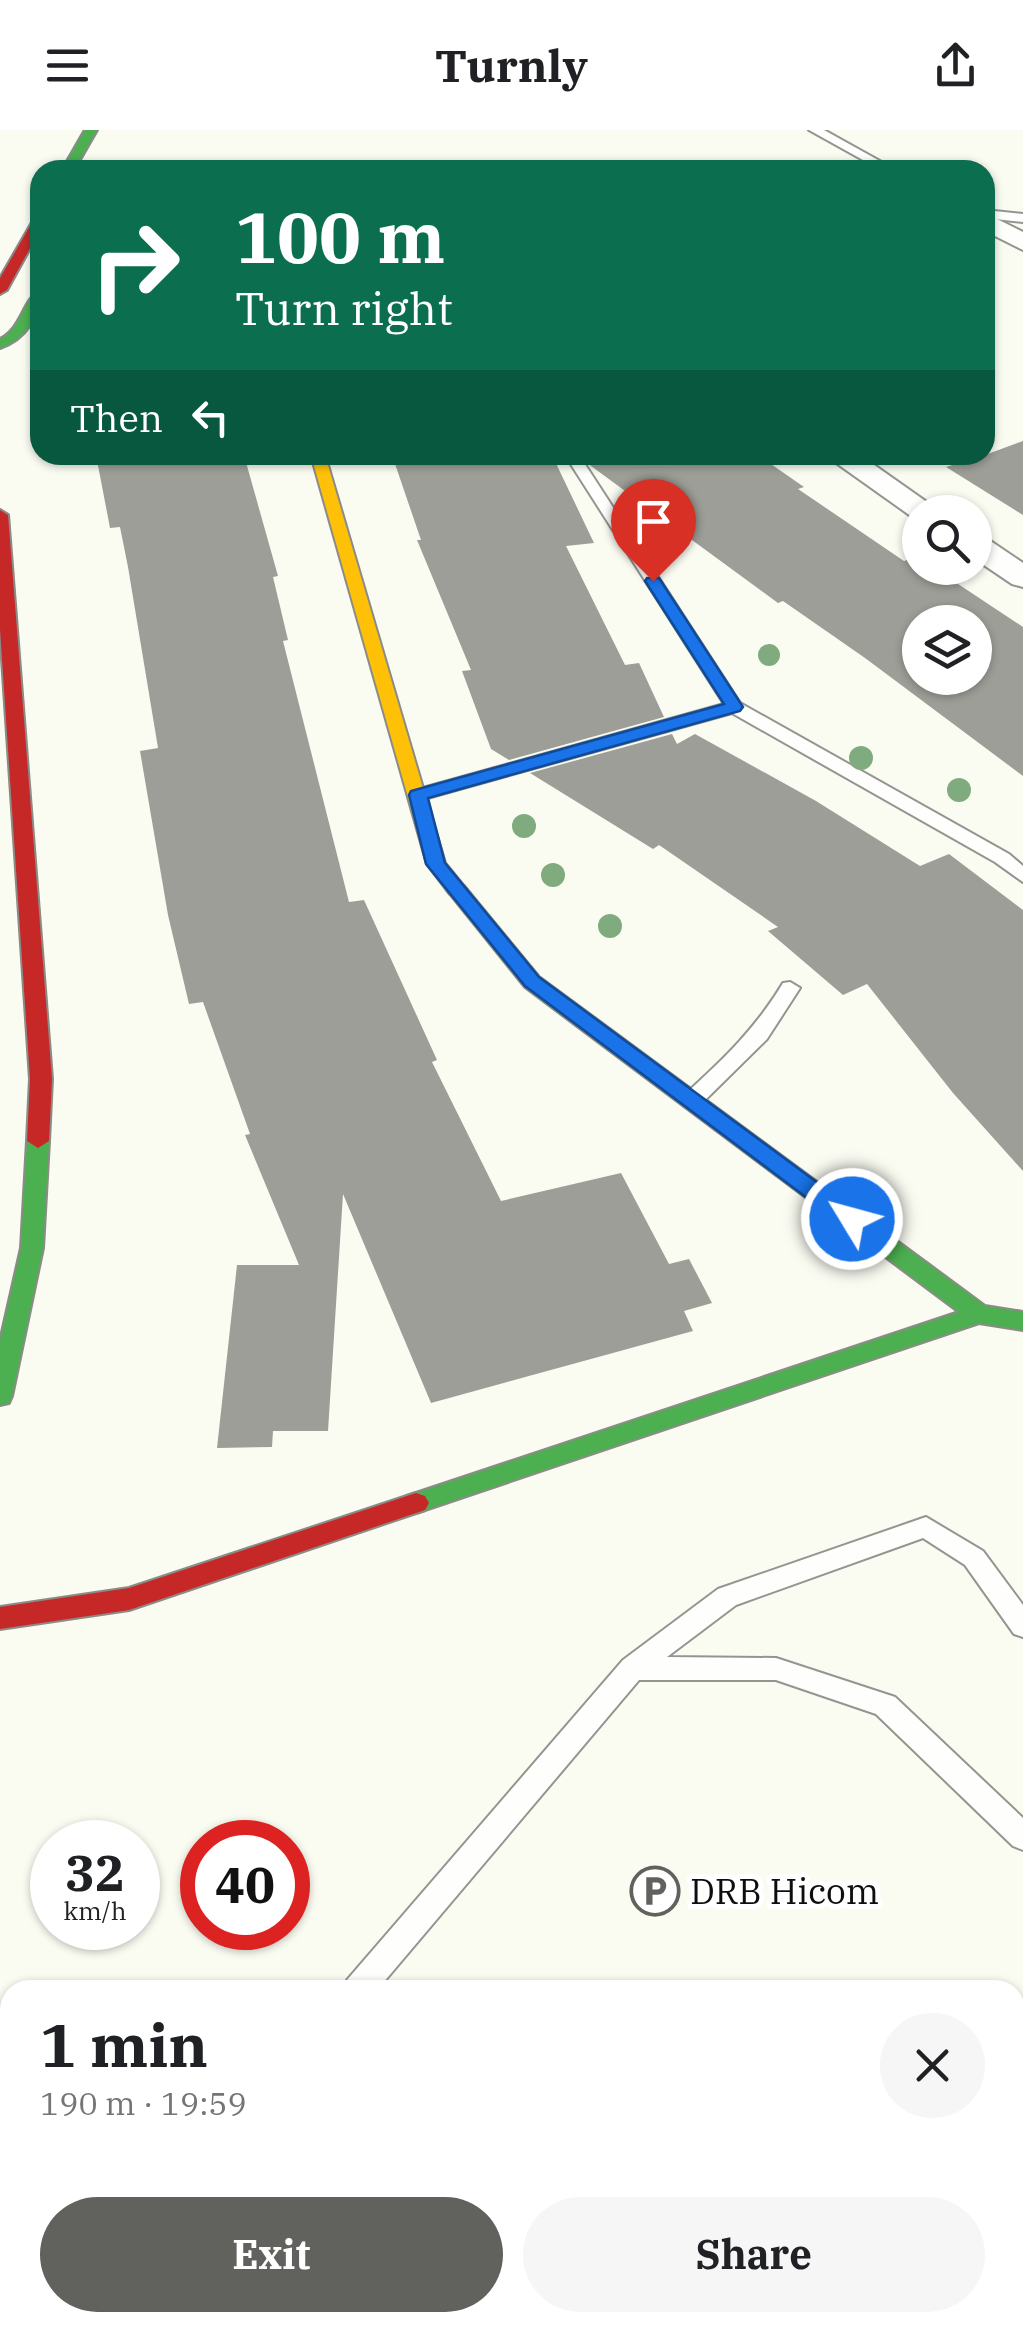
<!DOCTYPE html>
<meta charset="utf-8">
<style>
body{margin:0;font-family:"IBM Plex Serif",serif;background:#f6f6f6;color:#202124;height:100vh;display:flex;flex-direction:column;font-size:38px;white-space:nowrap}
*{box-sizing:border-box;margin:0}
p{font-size:32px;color:#757577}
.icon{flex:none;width:55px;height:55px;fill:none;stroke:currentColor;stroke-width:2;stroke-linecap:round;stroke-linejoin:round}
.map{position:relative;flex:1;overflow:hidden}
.drawer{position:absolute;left:0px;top:1850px;width:1025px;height:352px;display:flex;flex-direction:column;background:#fff;border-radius:30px 30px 0 0;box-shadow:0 2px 8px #0004}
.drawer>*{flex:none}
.guide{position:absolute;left:30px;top:30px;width:965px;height:305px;border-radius:30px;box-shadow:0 2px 8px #0004;background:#0b6e4f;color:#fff;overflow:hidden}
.fabs{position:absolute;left:902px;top:365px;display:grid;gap:20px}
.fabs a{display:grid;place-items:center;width:90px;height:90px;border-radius:50%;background:#fff;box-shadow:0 2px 8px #0004;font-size:50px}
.speed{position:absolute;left:30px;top:1690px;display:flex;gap:20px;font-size:50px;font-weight:700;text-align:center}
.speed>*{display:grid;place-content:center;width:130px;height:130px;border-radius:50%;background:#fff;box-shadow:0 2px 8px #0004;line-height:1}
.speed small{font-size:25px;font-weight:400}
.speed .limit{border:15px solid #d22;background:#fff;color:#111}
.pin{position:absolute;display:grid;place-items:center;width:85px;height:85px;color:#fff;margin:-102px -42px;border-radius:50% 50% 50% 0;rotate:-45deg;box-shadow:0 0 10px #0007}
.pin .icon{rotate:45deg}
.me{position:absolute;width:110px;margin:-55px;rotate:307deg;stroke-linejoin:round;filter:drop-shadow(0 0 8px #0008)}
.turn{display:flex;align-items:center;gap:35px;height:210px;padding:0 40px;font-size:45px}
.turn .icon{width:130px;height:130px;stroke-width:2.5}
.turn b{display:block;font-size:70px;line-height:85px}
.then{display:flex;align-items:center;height:95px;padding:0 40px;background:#0003;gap:20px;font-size:38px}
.round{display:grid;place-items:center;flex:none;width:105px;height:105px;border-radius:52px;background:#f6f6f6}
.head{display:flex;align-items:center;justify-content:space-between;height:170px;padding:0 40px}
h1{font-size:60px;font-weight:700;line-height:75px}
.action{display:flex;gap:20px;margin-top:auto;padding:20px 40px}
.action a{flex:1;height:115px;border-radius:60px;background:#61615e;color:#fff;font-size:40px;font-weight:700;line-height:115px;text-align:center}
.action a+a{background:#f6f6f6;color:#202124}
header{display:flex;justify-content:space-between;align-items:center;height:130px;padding:0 40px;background:#fff;font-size:45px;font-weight:700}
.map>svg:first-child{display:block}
.building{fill:#9e9e98;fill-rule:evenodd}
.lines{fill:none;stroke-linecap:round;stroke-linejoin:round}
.lane-casing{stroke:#949591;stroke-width:4}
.street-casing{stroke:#949591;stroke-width:4}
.fast-casing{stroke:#8b8c87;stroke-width:4}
.slow-casing{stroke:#8b8c87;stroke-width:4}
.jam-casing{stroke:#8b8c87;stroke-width:4}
.lane{fill:#fefffd;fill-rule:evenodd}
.street{fill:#fefffd;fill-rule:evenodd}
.fast{fill:#4caf50;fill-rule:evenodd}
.slow{fill:#ffc107;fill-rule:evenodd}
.jam{fill:#c62828;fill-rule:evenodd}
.tree{fill:#80ab7e}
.route{fill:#1a73e8;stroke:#114b97;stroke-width:2.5}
.labels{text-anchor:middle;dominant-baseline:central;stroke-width:10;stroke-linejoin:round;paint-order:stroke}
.near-poi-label{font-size:35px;fill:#0e0e0e;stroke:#fff;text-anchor:start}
</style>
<header><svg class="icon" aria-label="menu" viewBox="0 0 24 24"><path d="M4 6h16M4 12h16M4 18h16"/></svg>Turnly<svg class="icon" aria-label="share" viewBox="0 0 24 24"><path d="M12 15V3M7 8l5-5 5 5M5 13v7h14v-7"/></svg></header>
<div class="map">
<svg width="1023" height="2202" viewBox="0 0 1023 2202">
<rect width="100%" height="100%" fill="#fafcf2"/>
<path class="building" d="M1023 311V385L946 337 985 325Z
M96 325H244L278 446 273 447 288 510 283 511 349 772 364 770 437 930 432 932 501 1071 621 1043 669 1134 689 1129 712 1173 684 1181 693 1201 431 1273 343 1064 328 1301H273L272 1317 217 1318 237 1135H299L245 1005 250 1004 203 872 189 874 168 785 140 621 158 618 128 437 120 397 110 398Z
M392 325H552L594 413 566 416 625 535 639 533 664 587 509 630 491 619 462 541 471 540 417 410H421Z
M583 325H758L804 357 798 359 904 431 918 426 920 438H934L1023 497V646L865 528 783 471 778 473 591 336ZM920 492H975V548H920Z
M672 604 677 614 695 604 816 671 920 736 949 724 1023 780V1041L953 963 867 854 843 865 768 801 778 797 659 715 653 719 530 643Z"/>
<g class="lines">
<g class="lane-casing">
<path id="lane" d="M809 0H824L896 40H881Z
M985 80 1023 84V92L985 88Z
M565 325H579L740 573 1009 724 1023 736V752L995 732 732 583 424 669H412V661L724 574Z
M790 852 800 858 767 909 700 975H684L681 970 684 965C723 930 756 898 783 853Z
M926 1387 983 1421 1023 1475V1507L1014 1504 965 1435 923 1408 736 1475 667 1527 776 1528 895 1567 1023 1688V1720L1013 1716 876 1584 776 1550H639L377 1860H343L347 1850 623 1530 718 1459Z
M1023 2019V2055L1015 2058V2022Z
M136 2192H170L168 2202H134Z
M912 2192H945L942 2202H908Z"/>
</g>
<g class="street-casing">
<path id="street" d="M985 83 1023 102V120L985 101Z
M825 325H860L941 382H920V390L915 389Z
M975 406 986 408 1023 433V457L1012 454 975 429Z"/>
</g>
<g class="fast-casing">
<path id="fast" d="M85 0H97L74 40H62Z
M40 159C40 187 26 209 0 218V209C21 199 22 172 40 159Z
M457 754 464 756 539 847 985 1176 1023 1182V1200L979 1193 416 1383 407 1380 403 1373 407 1366 959 1182 525 857 447 760Z
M38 1004 49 1011 43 1118 12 1266 9 1273 0 1275V1211L21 1118 27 1011Z"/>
</g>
<g class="slow-casing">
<path id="slow" d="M311 325H325L445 733 467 760 464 764H450L427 734Z"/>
</g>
<g class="jam-casing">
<path id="jam" d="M40 85V100L7 160 0 164V148L34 89Z
M0 380 8 385 52 949 49 1011 38 1018 27 1011 30 949 0 499Z
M416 1363 425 1366 429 1373 425 1380 129 1480 0 1499V1477L129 1458Z"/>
</g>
<use href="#lane" class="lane"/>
<use href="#street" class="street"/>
<use href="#fast" class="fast"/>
<use href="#slow" class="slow"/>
<use href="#jam" class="jam"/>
</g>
<g class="tree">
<circle cx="769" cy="525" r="11"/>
<circle cx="861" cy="628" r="12"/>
<circle cx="959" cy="660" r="12"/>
<circle cx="524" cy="696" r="12"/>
<circle cx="553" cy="745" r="12"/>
<circle cx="610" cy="796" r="12"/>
</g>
<path class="route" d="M647 448H659L743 577 740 581 428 668 445 733 539 847 860 1084 863 1089 860 1095H843L525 856 426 734 409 665 411 661 724 574 645 451Z"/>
<defs>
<g id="parking-ring" transform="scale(2.5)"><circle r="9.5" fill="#fff" stroke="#61615e" stroke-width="1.5"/><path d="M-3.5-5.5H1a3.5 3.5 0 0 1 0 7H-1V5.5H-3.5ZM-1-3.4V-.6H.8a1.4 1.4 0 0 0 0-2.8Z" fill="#61615e"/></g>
</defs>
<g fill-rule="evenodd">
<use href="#parking-ring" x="655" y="1761"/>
</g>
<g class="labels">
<g class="near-poi-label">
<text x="690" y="1761">DRB Hicom</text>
</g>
</g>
</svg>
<div class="fabs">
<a><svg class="icon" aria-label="search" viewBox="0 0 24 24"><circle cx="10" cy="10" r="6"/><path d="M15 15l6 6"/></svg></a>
<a><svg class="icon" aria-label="layers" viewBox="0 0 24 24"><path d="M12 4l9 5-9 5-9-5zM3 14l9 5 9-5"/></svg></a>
</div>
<div class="speed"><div>32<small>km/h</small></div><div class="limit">40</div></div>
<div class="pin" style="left:653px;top:451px;background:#d93025"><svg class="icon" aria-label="arrive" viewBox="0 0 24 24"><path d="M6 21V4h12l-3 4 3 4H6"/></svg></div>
<svg class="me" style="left:852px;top:1089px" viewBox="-20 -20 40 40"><circle r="17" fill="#1a73e8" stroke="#fff" stroke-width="3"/><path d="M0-11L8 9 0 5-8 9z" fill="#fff"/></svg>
<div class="guide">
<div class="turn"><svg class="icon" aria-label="right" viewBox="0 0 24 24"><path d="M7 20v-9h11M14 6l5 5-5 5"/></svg><div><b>100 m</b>Turn right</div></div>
<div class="then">Then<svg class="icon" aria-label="left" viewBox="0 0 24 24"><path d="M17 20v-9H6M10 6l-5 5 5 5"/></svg></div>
</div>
<section class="drawer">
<div class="head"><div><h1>1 min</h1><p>190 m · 19:59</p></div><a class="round"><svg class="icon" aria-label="close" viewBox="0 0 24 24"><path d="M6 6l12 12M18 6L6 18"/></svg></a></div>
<div class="action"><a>Exit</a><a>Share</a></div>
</section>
</div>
